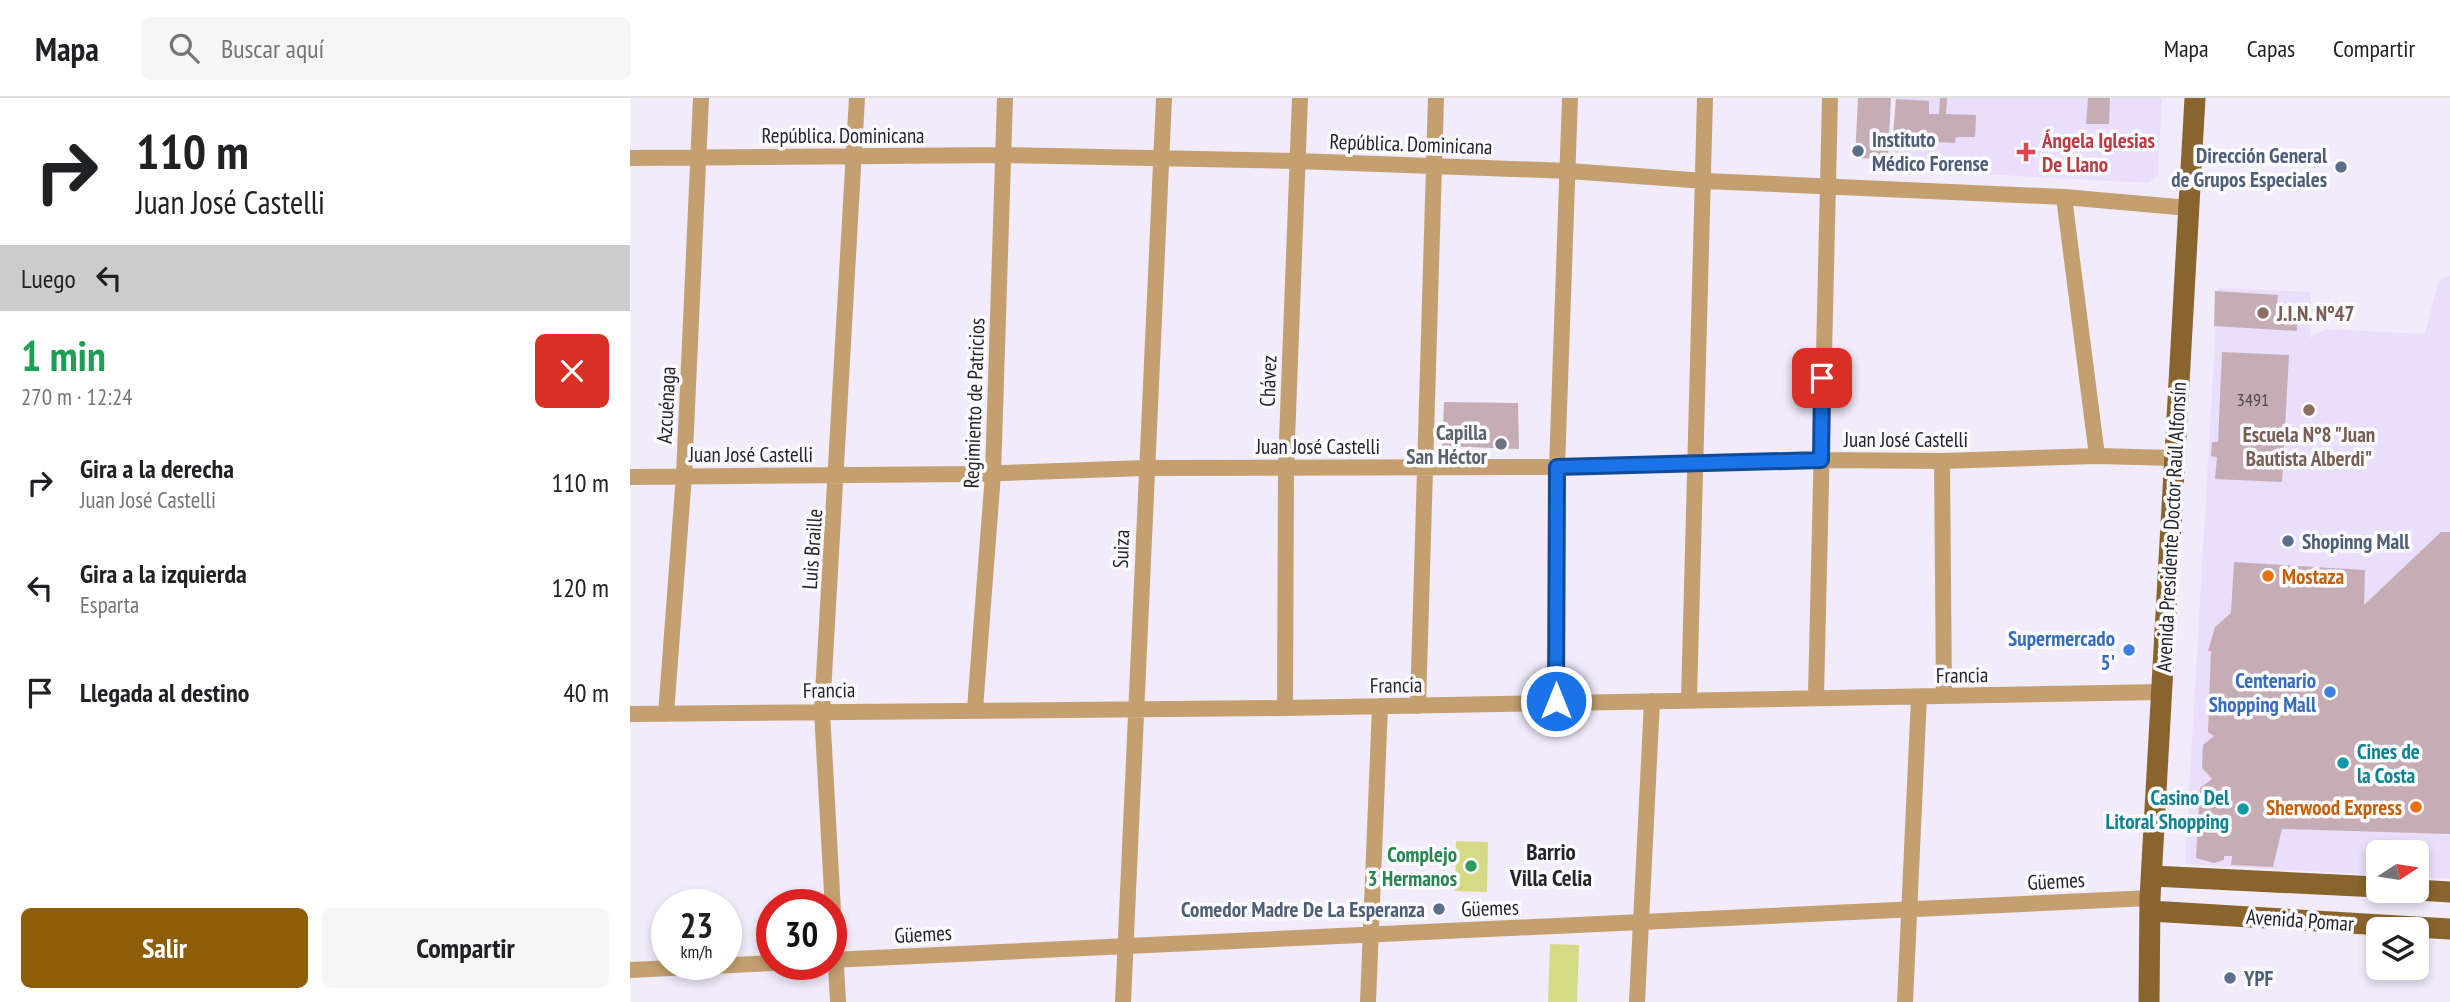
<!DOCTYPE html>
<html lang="es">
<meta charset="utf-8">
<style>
body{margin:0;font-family:"PT Sans Narrow",sans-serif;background:#f6f6f6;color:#202124;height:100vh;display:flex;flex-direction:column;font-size:26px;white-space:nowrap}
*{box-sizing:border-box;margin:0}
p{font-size:23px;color:#757577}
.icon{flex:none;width:38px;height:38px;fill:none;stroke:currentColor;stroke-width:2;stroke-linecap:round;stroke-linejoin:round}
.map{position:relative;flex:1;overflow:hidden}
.side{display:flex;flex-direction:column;background:#fff;width:630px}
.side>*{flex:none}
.guide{background:#fff;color:#202124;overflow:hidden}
.needle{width:46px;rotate:78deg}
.tools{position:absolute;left:1736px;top:742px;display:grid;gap:14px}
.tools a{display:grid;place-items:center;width:63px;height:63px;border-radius:10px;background:#fff;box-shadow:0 4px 10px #0003;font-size:35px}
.speed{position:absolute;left:21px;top:791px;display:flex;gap:14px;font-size:35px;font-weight:700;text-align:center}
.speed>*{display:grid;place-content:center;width:91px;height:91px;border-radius:50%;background:#fff;box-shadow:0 4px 10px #0003;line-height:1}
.speed small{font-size:18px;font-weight:400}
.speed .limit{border:10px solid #d22;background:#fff;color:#111}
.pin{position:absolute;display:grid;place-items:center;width:60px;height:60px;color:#fff;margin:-30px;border-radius:14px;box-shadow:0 4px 10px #0006}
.me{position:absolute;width:77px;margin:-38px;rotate:0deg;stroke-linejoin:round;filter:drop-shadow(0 0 5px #0008)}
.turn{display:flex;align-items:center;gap:24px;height:147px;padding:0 21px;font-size:32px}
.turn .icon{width:91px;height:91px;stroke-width:2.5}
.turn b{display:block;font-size:49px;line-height:60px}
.then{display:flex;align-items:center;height:66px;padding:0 21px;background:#0003;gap:14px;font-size:26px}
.round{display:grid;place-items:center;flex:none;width:74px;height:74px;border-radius:10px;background:#f6f6f6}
.summary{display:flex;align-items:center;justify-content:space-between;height:119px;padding:0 21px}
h1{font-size:42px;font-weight:600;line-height:52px;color:#1e9e55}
.cta{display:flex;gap:14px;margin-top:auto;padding:14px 21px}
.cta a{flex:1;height:80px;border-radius:10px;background:#8e5d07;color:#fff;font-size:28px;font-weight:600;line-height:80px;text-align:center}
.cta a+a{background:#f6f6f6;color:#202124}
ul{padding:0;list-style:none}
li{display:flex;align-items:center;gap:21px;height:105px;padding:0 21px}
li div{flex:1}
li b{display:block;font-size:26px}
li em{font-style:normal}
header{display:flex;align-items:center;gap:42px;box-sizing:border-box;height:98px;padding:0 35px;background:#fff;border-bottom:2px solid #e0e0e0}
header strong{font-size:33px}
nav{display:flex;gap:38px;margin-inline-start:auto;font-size:24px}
.search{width:490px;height:63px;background:#f6f6f6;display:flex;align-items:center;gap:18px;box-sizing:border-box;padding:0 24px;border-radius:10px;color:#757577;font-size:26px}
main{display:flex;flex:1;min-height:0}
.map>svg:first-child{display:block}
.built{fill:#e9defb}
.green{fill:#d5db85}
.building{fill:#c6adb5}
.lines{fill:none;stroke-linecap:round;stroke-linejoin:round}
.minor{stroke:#c4a070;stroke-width:16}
.major{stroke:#89642c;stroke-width:21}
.route-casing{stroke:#114b97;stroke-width:18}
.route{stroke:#1a73e8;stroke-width:12}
.service-dot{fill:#5c6f8a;stroke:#fcfbff;stroke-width:2.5}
.health-dot{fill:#e0444e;stroke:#fcfbff;stroke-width:2.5}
.education-dot{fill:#8d6e63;stroke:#fcfbff;stroke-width:2.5}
.worship-dot{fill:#6b7280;stroke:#fcfbff;stroke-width:2.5}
.food-dot{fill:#e8710a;stroke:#fcfbff;stroke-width:2.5}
.shop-dot{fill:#3f7fe0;stroke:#fcfbff;stroke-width:2.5}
.culture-dot{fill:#0f9aa8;stroke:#fcfbff;stroke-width:2.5}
.leisure-dot{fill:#2e9e5b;stroke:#fcfbff;stroke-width:2.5}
.labels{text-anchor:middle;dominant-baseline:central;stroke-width:7;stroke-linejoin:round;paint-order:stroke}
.number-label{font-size:18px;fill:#4f464e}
.street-label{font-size:21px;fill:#27232b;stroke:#fcfbff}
.service-label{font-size:21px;font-weight:bold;fill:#4e5e75;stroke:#fcfbff;text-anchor:start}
.health-label{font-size:21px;font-weight:bold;fill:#be3a42;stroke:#fcfbff;text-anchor:start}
.education-label{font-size:21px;font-weight:bold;fill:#785e54;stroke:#fcfbff;text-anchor:start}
.worship-label{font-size:21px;font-weight:bold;fill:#5b616d;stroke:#fcfbff;text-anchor:end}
.food-label{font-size:21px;font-weight:bold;fill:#c56008;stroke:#fcfbff;text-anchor:start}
.shop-label{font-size:21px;font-weight:bold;fill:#366cbe;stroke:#fcfbff;text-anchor:end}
.culture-label{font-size:21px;font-weight:bold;fill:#0d838f;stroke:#fcfbff;text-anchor:start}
.leisure-label{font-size:21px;font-weight:bold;fill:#27864d;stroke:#fcfbff;text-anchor:end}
.neighbourhood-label{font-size:23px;font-weight:bold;fill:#27232b;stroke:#fcfbff}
</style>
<header>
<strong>Mapa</strong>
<div class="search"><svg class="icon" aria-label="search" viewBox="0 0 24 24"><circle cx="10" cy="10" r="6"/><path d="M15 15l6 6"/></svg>Buscar aquí</div>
<nav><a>Mapa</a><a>Capas</a><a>Compartir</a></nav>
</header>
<main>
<section class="side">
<div class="guide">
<div class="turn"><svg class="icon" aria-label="right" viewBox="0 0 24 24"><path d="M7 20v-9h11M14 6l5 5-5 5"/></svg><div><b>110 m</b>Juan José Castelli</div></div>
<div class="then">Luego<svg class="icon" aria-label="left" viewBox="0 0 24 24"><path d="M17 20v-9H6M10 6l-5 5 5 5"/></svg></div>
</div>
<div class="summary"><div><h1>1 min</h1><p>270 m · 12:24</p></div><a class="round" style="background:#d93025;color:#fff"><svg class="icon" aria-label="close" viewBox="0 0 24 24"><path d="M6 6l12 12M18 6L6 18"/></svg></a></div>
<ul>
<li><svg class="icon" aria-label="right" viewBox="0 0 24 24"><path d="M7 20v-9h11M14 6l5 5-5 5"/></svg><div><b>Gira a la derecha</b><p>Juan José Castelli</p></div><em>110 m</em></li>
<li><svg class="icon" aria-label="left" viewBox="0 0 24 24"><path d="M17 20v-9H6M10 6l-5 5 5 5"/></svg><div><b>Gira a la izquierda</b><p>Esparta</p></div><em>120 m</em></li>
<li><svg class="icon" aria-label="arrive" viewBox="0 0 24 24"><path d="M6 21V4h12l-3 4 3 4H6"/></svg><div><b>Llegada al destino</b></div><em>40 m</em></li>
</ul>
<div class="cta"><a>Salir</a><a>Compartir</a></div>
</section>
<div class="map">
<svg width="1820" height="904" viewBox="0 0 1820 904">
<rect width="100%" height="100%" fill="#f1ebfc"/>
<path class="built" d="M1266 0H1532L1528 77 1519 85 1261 71Z
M1820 178V781L1787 779V754H1748V777L1555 766 1588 190 1681 194 1680 240 1695 231 1795 236 1809 182Z"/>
<path class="green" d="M826 743 858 744 857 794 825 793Z
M920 846 949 847 947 904H918Z"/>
<path class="building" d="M1228 0H1261L1258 61 1225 60Z
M1310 0H1317L1316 16 1346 17 1345 39H1326L1325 45 1306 44V38L1263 36 1266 1 1299 3V16H1309Z
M1458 0H1480L1479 26H1456Z
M1585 193 1648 197 1647 206 1656 207V214H1667V233L1584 228Z
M1592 254 1659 257 1652 384 1585 381 1587 359 1581 358 1582 344H1588Z
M814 304 888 305 889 351 812 348Z
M1811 434H1820V736L1652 731 1643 769 1601 767 1602 758H1594V762L1584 765 1566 760 1570 690 1582 681 1572 670 1573 647 1584 638 1578 634 1581 553H1578L1585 529 1601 515 1604 464 1735 472 1734 507Z"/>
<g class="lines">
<path class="minor" d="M0 60 372 57 667 63 939 73 1075 83 1434 99 1559 110
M1434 99 1467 358
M1312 363 1314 598
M0 379 345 376 515 370 927 369 1190 362 1312 363 1467 358 1544 360
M1186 598 1200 0
M1059 601 1075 0
M926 603 927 369 940 0
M788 608 806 0
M655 610 656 368 670 0
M345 611 363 376 375 0
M0 616 655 610 1532 594
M36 616 54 377 71 0
M201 862 1520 800
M0 872 142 865
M208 904 192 613 227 0
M493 904 534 0
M738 904 750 608
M1007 904 1022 603
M1275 904 1289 599"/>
<path class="major" d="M1522 778 1748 789
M1787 792 1820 794
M1520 813 1820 831
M1519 904 1520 800 1565 0"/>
</g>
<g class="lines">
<g class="route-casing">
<path id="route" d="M926 603 927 369 1191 362 1192 280"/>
</g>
<use href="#route" class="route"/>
</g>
<g class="service-dot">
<circle cx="1228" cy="53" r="7"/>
<circle cx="1711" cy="69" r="7"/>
<circle cx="1658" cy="443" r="7"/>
<circle cx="809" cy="811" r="7"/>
<circle cx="1600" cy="880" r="7"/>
</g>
<path class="health-dot" d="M1392.5 43.5h7v7h7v7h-7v7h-7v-7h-7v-7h7z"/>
<g class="education-dot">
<circle cx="1633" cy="215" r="7"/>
<circle cx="1679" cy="312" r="7"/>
</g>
<circle class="worship-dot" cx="871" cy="346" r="7"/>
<g class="food-dot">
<circle cx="1638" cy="478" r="7"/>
<circle cx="1786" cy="709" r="7"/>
</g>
<g class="shop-dot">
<circle cx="1499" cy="552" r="7"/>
<circle cx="1700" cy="594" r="7"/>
</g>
<g class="culture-dot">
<circle cx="1713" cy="665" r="7"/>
<circle cx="1613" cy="711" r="7"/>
</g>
<circle class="leisure-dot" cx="841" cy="768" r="7"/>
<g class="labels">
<g class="number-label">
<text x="1623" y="301">3491</text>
</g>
<g class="street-label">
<text x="213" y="37">República. Dominicana</text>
<text transform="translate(781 46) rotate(2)">República. Dominicana</text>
<text transform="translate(638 283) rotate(-88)">Chávez</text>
<text transform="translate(344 305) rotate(-88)">Regimiento de Patricios</text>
<text transform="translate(36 307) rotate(-87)">Azcuénaga</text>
<text x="1276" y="341">Juan José Castelli</text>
<text x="688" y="348">Juan José Castelli</text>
<text x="121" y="356">Juan José Castelli</text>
<text transform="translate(1541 429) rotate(-87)">Avenida Presidente Doctor Raúl Alfonsín</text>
<text transform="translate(182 451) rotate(-86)">Luis Braille</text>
<text transform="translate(491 451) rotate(-88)">Suiza</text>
<text transform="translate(1332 577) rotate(-1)">Francia</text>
<text transform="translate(766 587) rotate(-1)">Francia</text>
<text transform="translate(199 592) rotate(-1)">Francia</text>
<text transform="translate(1426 783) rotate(-3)">Güemes</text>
<text transform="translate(860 810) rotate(-2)">Güemes</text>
<text transform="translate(1670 822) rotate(4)">Avenida Pomar</text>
<text transform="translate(293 836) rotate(-3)">Güemes</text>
</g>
<g class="service-label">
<text x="1242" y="41">Instituto<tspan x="1242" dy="24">Médico Forense</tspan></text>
<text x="1697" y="57" text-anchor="end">Dirección General<tspan x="1697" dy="24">de Grupos Especiales</tspan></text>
<text x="1672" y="443">Shopinng Mall</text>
<text x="795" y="811" text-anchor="end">Comedor Madre De La Esperanza</text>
<text x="1614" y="880">YPF</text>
</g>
<g class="health-label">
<text x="1412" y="42">Ángela Iglesias<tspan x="1412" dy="24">De Llano</tspan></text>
</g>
<g class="education-label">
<text x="1647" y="215">J.I.N. Nº47</text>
<text x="1679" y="336" text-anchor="middle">Escuela Nº8 "Juan<tspan x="1679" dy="24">Bautista Alberdi"</tspan></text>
</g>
<g class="worship-label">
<text x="857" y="334">Capilla<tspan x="857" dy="24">San Héctor</tspan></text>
</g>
<g class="food-label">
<text x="1652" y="478">Mostaza</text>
<text x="1772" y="709" text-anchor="end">Sherwood Express</text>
</g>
<g class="shop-label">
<text x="1485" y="540">Supermercado<tspan x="1485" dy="24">5'</tspan></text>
<text x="1686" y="582">Centenario<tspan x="1686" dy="24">Shopping Mall</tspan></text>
</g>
<g class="culture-label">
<text x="1727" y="653">Cines de<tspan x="1727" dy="24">la Costa</tspan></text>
<text x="1599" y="699" text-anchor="end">Casino Del<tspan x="1599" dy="24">Litoral Shopping</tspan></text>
</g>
<g class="leisure-label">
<text x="827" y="756">Complejo<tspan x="827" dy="24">3 Hermanos</tspan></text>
</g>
<g class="neighbourhood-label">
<text x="921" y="753">Barrio<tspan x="921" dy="26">Villa Celia</tspan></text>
</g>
</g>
</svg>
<div class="tools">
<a><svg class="needle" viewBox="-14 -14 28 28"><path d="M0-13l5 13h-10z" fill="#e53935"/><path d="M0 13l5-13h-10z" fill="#757577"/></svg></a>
<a><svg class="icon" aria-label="layers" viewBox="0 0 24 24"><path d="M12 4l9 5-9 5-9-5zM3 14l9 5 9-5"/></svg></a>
</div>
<div class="speed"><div>23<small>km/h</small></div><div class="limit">30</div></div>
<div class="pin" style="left:1192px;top:280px;background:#d93025"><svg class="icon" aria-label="arrive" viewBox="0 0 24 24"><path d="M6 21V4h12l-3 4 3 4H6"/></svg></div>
<svg class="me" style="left:926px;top:603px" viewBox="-20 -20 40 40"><circle r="17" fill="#1a73e8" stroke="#fff" stroke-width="3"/><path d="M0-11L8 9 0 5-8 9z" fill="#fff"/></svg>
</div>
</main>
